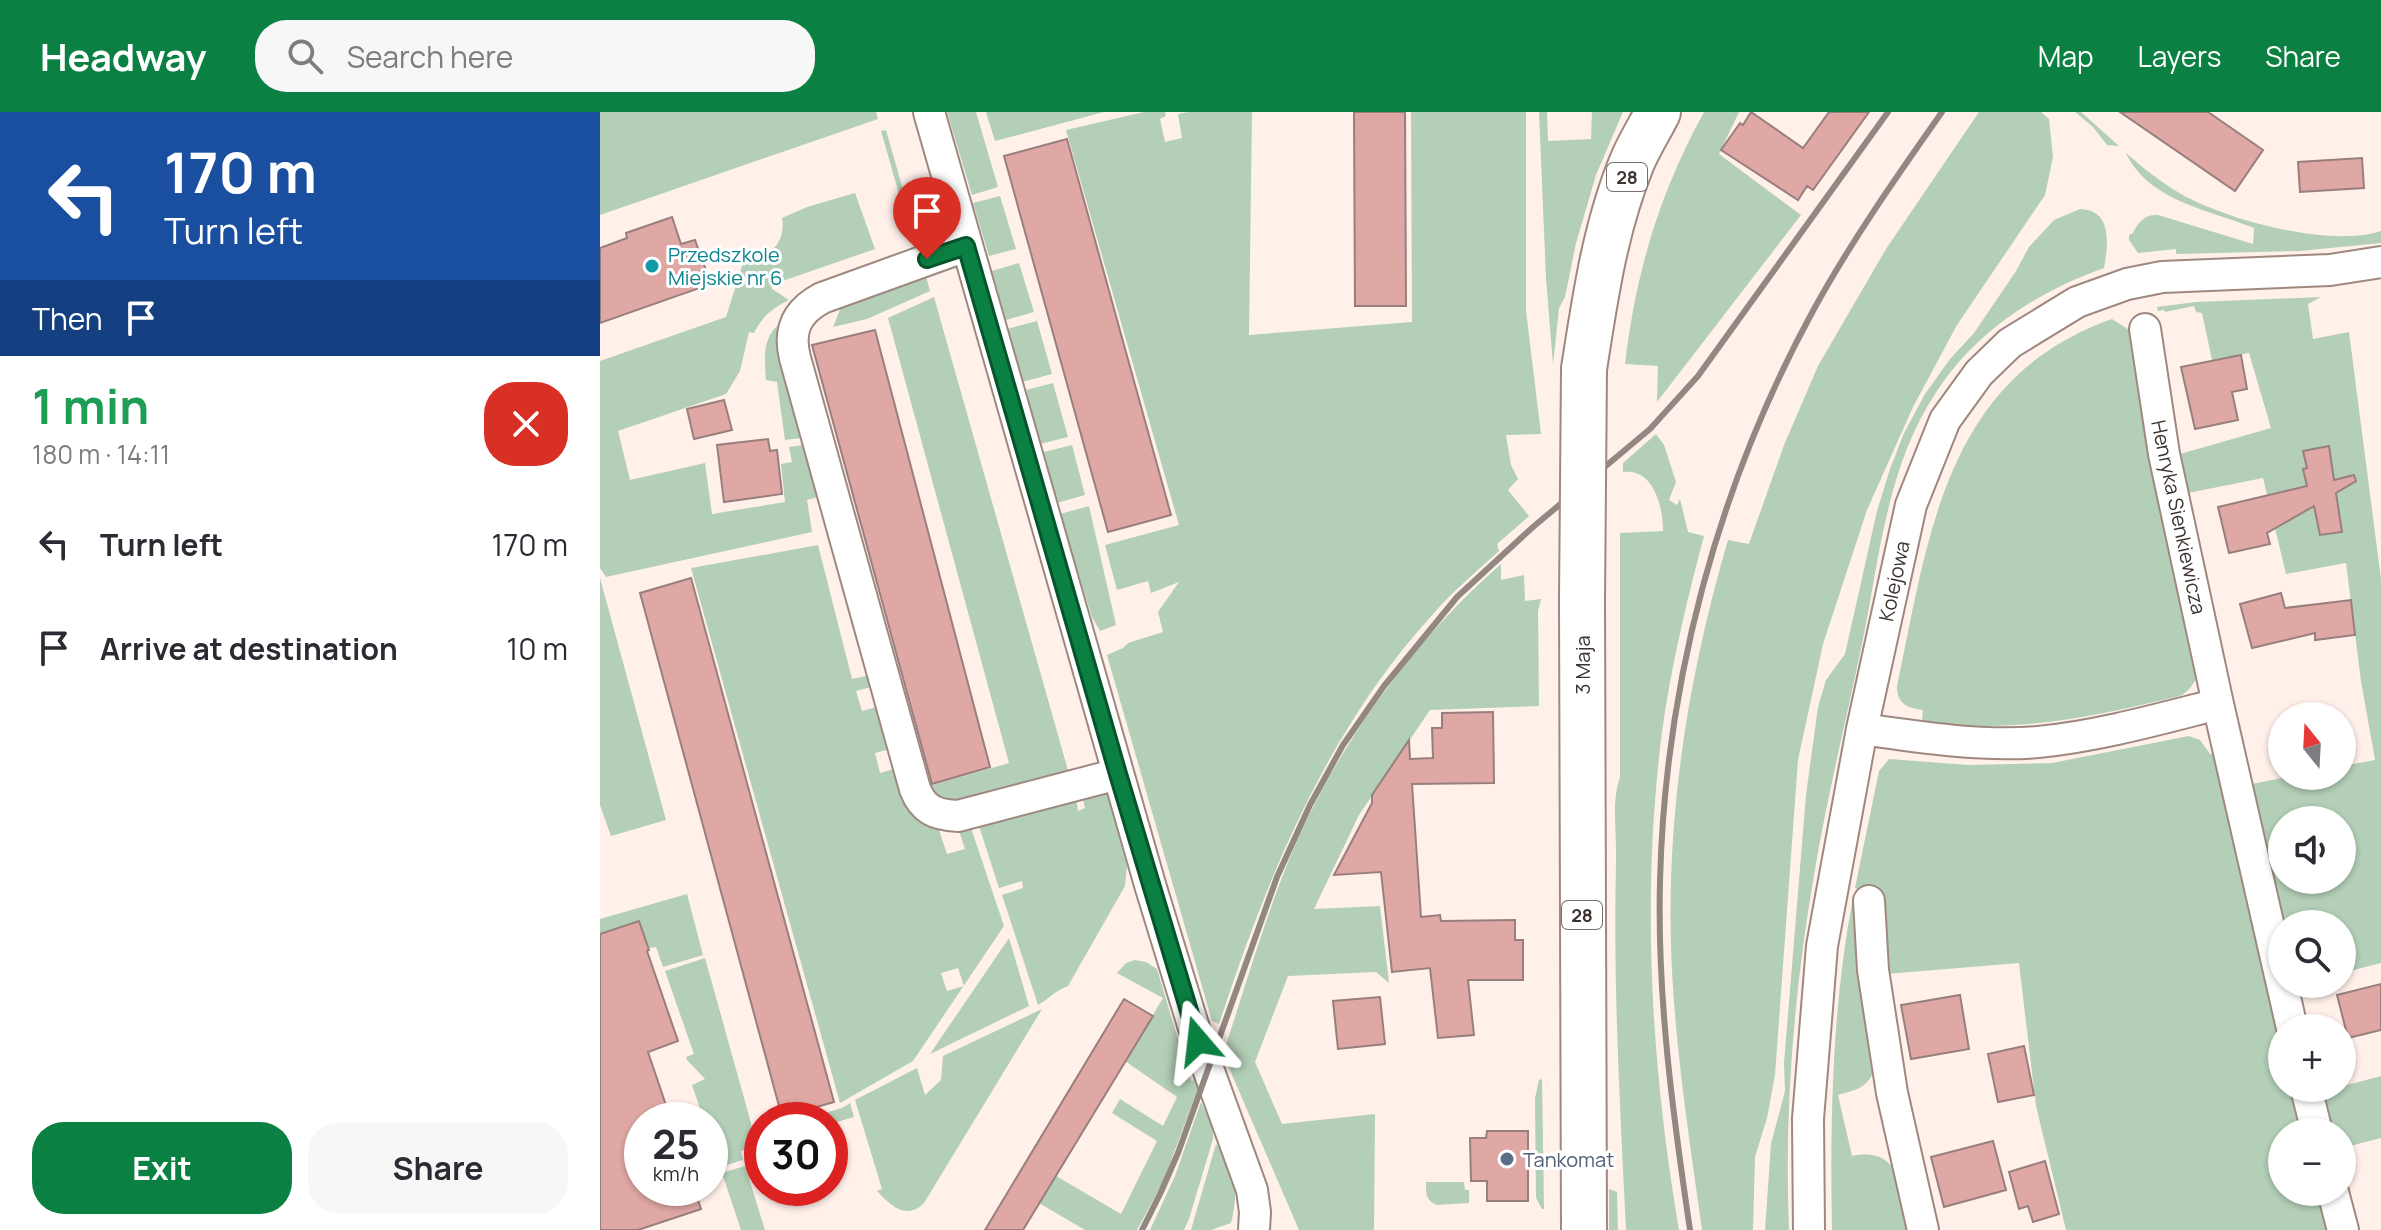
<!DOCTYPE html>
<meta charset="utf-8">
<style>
body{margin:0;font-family:Manrope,sans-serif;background:#f7f7f7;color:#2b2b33;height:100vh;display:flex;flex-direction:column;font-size:30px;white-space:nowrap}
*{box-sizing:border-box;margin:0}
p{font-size:26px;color:#7c7c81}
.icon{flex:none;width:44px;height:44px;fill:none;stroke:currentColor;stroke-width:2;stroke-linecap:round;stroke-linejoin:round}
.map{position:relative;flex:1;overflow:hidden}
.panel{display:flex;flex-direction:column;background:#fff;width:600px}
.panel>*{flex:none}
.top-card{background:#1a4fa0;color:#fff;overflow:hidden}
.needle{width:52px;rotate:342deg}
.controls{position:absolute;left:1668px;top:590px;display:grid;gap:16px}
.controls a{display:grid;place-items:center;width:88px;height:88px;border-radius:50%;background:#fff;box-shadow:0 2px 6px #0004;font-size:40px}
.speed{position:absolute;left:24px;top:990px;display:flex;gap:16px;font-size:40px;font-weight:700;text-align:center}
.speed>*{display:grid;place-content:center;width:104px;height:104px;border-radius:50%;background:#fff;box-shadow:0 2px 6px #0004;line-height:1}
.speed small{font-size:20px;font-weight:400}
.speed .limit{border:12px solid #d22;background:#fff;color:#111}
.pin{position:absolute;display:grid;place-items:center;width:68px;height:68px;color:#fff;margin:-82px -34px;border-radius:50% 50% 50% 0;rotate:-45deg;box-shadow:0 0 8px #0007}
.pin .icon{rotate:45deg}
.me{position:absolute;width:88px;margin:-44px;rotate:343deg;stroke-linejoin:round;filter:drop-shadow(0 0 6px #0008)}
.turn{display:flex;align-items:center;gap:28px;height:168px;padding:0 32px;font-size:36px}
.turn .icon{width:104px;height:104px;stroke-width:2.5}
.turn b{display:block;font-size:56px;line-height:68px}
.then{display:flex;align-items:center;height:76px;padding:0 32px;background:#0003;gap:16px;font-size:30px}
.round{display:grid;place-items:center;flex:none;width:84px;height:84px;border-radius:32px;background:#f7f7f7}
.summary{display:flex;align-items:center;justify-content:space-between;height:136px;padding:0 32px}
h1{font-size:48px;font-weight:700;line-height:60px;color:#1e9e55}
.cta{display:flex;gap:16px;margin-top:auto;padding:16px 32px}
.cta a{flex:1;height:92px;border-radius:32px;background:#0b8043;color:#fff;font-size:32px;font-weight:700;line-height:92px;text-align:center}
.cta a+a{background:#f7f7f7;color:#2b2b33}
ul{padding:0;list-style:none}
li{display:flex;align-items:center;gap:24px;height:104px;padding:0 32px}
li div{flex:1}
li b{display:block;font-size:30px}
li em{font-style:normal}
header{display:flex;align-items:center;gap:48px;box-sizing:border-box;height:112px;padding:0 40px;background:#0b8043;color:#fff}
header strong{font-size:38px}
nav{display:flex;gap:44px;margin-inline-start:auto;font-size:28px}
.search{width:560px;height:72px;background:#f7f7f7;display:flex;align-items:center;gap:20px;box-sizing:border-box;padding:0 28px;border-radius:32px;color:#7c7c81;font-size:30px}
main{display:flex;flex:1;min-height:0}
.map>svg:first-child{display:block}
.green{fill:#b3cfb7;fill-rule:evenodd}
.building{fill:#e0a8a4;stroke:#987f7e;stroke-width:2}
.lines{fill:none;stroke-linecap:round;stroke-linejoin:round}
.street-casing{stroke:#9e887f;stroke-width:34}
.primary-casing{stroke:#9e887f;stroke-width:48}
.street{stroke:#fff;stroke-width:30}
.primary{stroke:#fff;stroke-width:44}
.rail{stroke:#938782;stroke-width:6}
.primary-bridge-casing{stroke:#9e887f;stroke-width:48;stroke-linecap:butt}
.primary-bridge{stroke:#fff;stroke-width:44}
.route-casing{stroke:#07532c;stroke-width:20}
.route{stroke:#0b8043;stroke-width:14}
.culture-dot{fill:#0f9aa8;stroke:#fff;stroke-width:3}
.service-dot{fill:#5c6f8a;stroke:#fff;stroke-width:3}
.labels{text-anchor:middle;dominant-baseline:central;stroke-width:6;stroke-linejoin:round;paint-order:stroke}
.shield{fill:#fff;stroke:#77706d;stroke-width:2}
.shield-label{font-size:18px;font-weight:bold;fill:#3d332f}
.culture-label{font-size:20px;fill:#0d838f;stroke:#fff;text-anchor:start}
.street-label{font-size:20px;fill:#3d332f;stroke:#fff}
.service-label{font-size:20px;fill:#4e5e75;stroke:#fff;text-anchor:start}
</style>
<header>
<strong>Headway</strong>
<div class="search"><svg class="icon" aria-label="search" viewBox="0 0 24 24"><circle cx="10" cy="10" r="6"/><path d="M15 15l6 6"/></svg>Search here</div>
<nav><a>Map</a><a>Layers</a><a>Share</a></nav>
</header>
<main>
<section class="panel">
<div class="top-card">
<div class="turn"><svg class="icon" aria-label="left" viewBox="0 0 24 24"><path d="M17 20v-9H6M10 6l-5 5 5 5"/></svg><div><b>170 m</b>Turn left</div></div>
<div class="then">Then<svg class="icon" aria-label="arrive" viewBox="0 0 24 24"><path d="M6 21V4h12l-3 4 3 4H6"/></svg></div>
</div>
<div class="summary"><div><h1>1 min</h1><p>180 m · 14:11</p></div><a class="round" style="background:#d93025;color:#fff"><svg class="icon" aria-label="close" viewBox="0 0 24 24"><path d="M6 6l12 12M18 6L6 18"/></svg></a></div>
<ul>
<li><svg class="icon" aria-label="left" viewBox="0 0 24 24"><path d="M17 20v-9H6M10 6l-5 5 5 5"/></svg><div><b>Turn left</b></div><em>170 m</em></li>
<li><svg class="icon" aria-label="arrive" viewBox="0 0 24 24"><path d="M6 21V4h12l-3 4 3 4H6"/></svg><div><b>Arrive at destination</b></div><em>10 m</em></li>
</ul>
<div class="cta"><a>Exit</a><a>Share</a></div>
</section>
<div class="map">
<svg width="1781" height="1118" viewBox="0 0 1781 1118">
<rect width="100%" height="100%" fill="#fff0ea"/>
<path class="green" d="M0 0H276L278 7 0 103Z
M347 0H376L398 75 372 83Z
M386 0H504L395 29Z
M544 0H565L566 4 560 7 565 30 582 26 578 2 589 0H652L649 223 812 210 811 0H926V199L941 322 906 323 911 353 918 367 908 378 929 404 897 432 899 439C877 459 853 479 833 502 727 618 667 765 619 912L612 909 507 543 523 536 528 531 563 520 558 500 579 470 551 481 548 469 517 478 505 433 579 413 466 18Z
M939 0H947L948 29 991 27 992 0H1023L996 63 976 131 965 185 959 196 953 253 946 166Z
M1104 0H1139L1119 42 1201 103 1057 290 1058 254 1025 252C1036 160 1059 82 1104 0Z
M1379 0H1441L1449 7 1453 45 1445 83 1357 213 1313 295 1267 398 1223 532 1198 648 1175 963 1167 1006 1155 1045 1153 1118H1102C1089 1024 1074 930 1071 835 1067 696 1089 561 1128 428L1149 432 1184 333 1218 254 1286 137Z
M1475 0H1481L1519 34 1507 33 1493 15Z
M286 18 321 141 316 142 281 19Z
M1526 41C1543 56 1561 70 1581 82 1627 108 1730 136 1781 119V131L1700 139 1576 142V137L1538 141 1529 128V123L1533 121C1538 110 1545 102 1558 103L1653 132 1654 116C1610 98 1548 89 1526 41Z
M255 81 275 137 171 173 172 177 189 188C172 197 163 203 154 221L149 220 140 259 126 282 18 319 30 368 105 351 112 402 185 390 181 352 192 350 189 335 211 332 226 383 207 388 212 420 6 465 0 456V249L126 205 143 151C167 149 187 131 182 106L207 95Z
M400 84 416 137 389 144 373 91Z
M1480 97C1513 98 1508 133 1504 156 1437 180 1376 219 1337 279 1286 355 1280 445 1262 532 1246 609 1227 685 1214 763 1194 880 1184 999 1189 1118H1165L1171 1032 1185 979 1184 951 1206 683 1218 595 1226 568 1245 542 1277 399 1290 357 1304 321 1325 282 1350 247 1374 221 1416 159 1429 135 1454 108Z
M419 151 434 200 406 208 392 159Z
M324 157 330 179 267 207 233 215 243 190Z
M334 185 471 669 345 695 322 676 409 651 288 206Z
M1721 185 1708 192 1713 227 1749 220 1781 467V851L1742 861V812H1682L1647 673 1692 664H1742V654L1775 648 1761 569 1746 451 1686 462 1663 366 1588 381 1580 342 1671 316 1649 241 1612 248 1602 201 1596 200 1594 194 1565 200 1564 198 1558 199 1557 195 1596 190ZM1682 708H1742V768H1682Z
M188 207 209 325 185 328 177 270 166 268C164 243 162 219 188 207Z
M1512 207 1534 221 1598 561C1595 571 1589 579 1580 584 1491 605 1413 623 1322 609L1323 598C1307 596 1297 592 1297 574 1329 423 1345 266 1512 207Z
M437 209 452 262 422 270 407 217Z
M453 271 468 325 440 332 426 278Z
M1056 322 1064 333 1076 370 1069 388 1077 393 1080 387 1088 420 1104 424C1087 488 1071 554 1062 620 1041 785 1051 954 1079 1118H1026C1020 996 1013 872 1016 750 1017 722 1011 691 1020 665V421L1063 419C1063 395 1054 356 1023 360V351Z
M472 333 485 383 457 391 444 340Z
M489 394 516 513 500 519 492 505 460 402Z
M218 433 252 567 275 562 279 573 256 579 262 599 284 593 295 636 275 641 280 661 301 655 327 709 339 718 347 742 365 737 357 713 369 710 404 814 313 949 240 991 91 456ZM358 856 364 874 347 879 341 861Z
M901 452V468L924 463 925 489 941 487 938 499 939 594 830 598 759 703 714 797 780 794 789 871 776 860 688 864 655 950 682 1012 775 1002 774 1118H699L623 942C643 882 660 822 683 763 727 648 808 533 901 452Z
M0 466 66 708 11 724 0 693Z
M1589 624 1600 628 1610 642 1618 640 1682 916V976H1697L1707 1020H1682V1080H1722L1734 1118H1466L1436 994 1419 851 1286 862 1277 784 1255 776 1279 659 1289 647 1369 653 1452 651Z
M506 677 527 754 525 774 468 874C453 880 450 886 438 893L402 783 423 776 422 769 399 776 378 711 476 684 478 699 485 696 482 683Z
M87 782 103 843 63 855 56 835 49 836 39 809 0 822V807Z
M1253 786 1262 790 1274 959C1266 977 1255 978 1238 983L1252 1044C1303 1034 1301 1080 1312 1118H1232C1230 1007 1232 895 1253 786Z
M409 826 429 894 330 942Z
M105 846 151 1011 154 1035 141 1039 143 1048 120 1055 110 1025V1008H104L92 973 105 967 87 948 86 945 94 942 65 859Z
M535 848 546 850 557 857 588 961 592 970 595 964 600 971 563 1070 537 1118H485L439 1091 456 1064 521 1102 557 1029 512 1001 520 987 563 1014 577 985 525 949 563 886 517 861 526 851Z
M442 897 324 1091C306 1109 290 1093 277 1079L282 1077 255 988 317 956 325 983 341 968 343 944Z
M1781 964V1026L1742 1036V1020H1731L1721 980Z
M942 967 944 1097H942L936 1086 935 986 939 968Z
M601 990 613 1017V1027L589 1107 584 1118H550L575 1064Z
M250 991 254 1005 230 1012V1008H201L242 996Z
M616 1032C638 1052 638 1084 631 1111L611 1118H591Z
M145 1054 165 1118H141L122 1061Z
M826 1070H864L865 1078H869V1091L837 1093C825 1088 826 1081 826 1070Z
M1009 1077 1017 1080 1018 1118H1009Z"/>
<path class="building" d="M754 0H805L806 194H755Z
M1151 0 1203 36 1229 0H1269L1213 78 1207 74 1198 88 1121 38 1140 11 1143 13Z
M1520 0H1608L1663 38 1635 79Z
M467 27 571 403 508 420 404 44Z
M1762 46 1764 76 1700 80 1698 50Z
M72 105 81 132 95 128 111 172 0 211V136L27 126 26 121Z
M275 218 390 655 332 672 212 233Z
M1641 243 1647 277 1632 280 1638 308 1595 317 1581 255Z
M124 288 132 318 94 327 87 297Z
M168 327 170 339 177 338 182 382 124 390 117 333Z
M1729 334 1734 368 1754 363 1756 369 1736 381 1742 420 1720 423 1714 394 1667 421 1670 432 1629 441 1618 395 1707 374 1703 357 1707 356 1703 339Z
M91 466 234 990 182 1005 40 481Z
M1681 481 1685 496 1751 488 1755 523 1715 528V521L1652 536 1640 492Z
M893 600 894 671 812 672 821 805 840 803 841 809 915 808V828H923V868H868L874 923 838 926 830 856 792 860 781 760 734 763 772 691V683L809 628 810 647 833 646 832 616H842V601Z
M39 809 49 838 47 839 78 929 48 940 71 1008H42V1076H94L101 1097 38 1118H0V822Z
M1781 872V918L1748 926 1737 883Z
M1360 883 1369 937 1311 947 1301 893Z
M780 885 785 932 738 937 733 889Z
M524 887 553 904 423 1118H385Z
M1424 934 1434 983 1398 990 1388 942Z
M887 1019H928V1089H887V1069H871L870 1026H886Z
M1393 1029 1406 1078 1344 1095 1331 1045Z
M1445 1049 1459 1102 1433 1110 1428 1094 1419 1097 1409 1060Z"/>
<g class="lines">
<g class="street-casing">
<path id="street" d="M329 0 551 776 598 929 652 1078 655 1100 654 1118
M366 134 222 186C196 200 188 218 195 246L315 677C323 698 336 703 358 704L518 662
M1545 217 1564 342 1618 592 1692 916
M1262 617C1317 625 1383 635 1438 630 1499 624 1559 607 1618 592
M1269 789 1273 858 1292 981 1323 1118
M1706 976 1717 1020
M1733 1080 1743 1118
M1209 1118 1208 1007 1222 834 1262 617 1311 393 1345 308 1379 261 1410 231 1477 190 1527 172 1562 165 1730 158 1781 150"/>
</g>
<g class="primary-casing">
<path id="primary" d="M984 257C995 186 1005 116 1032 50 1039 33 1050 16 1058 0
M982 489 984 1118"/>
</g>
<use href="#street" class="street"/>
<use href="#primary" class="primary"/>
<path class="rail" d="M542 1118 561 1080 578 1041 677 765 710 693 743 633 784 574 857 485 933 415 1050 317 1098 264 1288 0
M1090 1118C1073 1003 1057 886 1060 769 1065 571 1118 372 1214 197 1252 128 1297 64 1342 0"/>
<g class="primary-bridge-casing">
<path id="primary-bridge" d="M982 489 984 257"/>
</g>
<use href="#primary-bridge" class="primary-bridge"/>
</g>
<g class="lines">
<g class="route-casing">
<path id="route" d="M327 147 366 134 518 662 598 929"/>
</g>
<use href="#route" class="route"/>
</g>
<circle class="culture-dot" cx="52" cy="154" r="8"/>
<circle class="service-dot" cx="907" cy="1047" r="8"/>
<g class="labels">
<g class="shield">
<rect x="1007" y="51" width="40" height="28" rx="6"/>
<rect x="962" y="789" width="40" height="28" rx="6"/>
</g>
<g class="shield-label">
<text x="1027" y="65">28</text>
<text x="982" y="803">28</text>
</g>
<g class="culture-label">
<text x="68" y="142">Przedszkole<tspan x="68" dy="23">Miejskie nr 6</tspan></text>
</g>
<g class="street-label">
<text transform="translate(1579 405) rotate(78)">Henryka Sienkiewicza</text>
<text transform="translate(1294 469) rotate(-78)">Kolejowa</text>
<text transform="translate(982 553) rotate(-90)">3 Maja</text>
</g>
<g class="service-label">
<text x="923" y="1047">Tankomat</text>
</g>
</g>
</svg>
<div class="controls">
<a><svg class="needle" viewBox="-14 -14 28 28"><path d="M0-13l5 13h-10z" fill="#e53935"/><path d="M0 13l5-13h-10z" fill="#7c7c81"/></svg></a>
<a><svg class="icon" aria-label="sound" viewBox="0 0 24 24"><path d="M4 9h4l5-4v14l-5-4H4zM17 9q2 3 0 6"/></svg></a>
<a><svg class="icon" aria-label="search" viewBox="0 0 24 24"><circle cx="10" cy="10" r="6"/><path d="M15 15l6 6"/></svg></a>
<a>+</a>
<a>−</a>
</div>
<div class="speed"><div>25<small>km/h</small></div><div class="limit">30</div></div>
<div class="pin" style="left:327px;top:147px;background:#d93025"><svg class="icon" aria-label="arrive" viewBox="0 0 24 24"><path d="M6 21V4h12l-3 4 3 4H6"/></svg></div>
<svg class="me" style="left:598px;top:929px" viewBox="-20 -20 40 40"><path d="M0-17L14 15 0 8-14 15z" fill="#0b8043" stroke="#fff" stroke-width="4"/></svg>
</div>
</main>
